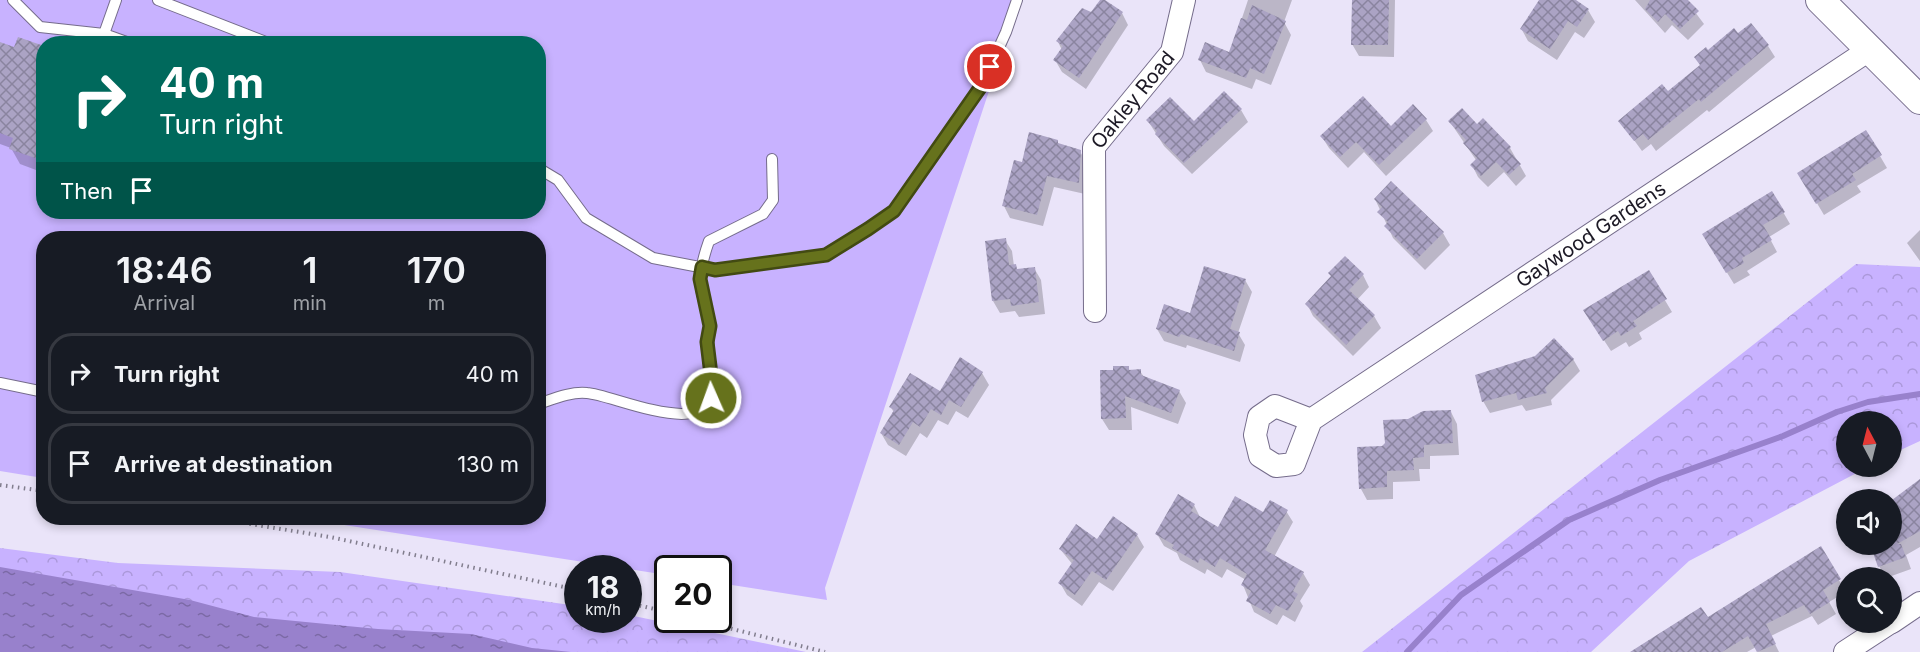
<!DOCTYPE html>
<style>
body{margin:0;font-family:Inter,sans-serif;background:#20242c;color:#f1f3f6;height:100vh;display:flex;flex-direction:column;font-size:22px;white-space:nowrap}
*{box-sizing:border-box;margin:0}
p{font-size:20px;color:#9ea1a6}
.icon{flex:none;width:33px;height:33px;fill:none;stroke:currentColor;stroke-width:2;stroke-linecap:round;stroke-linejoin:round}
.map{position:relative;flex:1;overflow:hidden}
.sheet{position:absolute;left:36px;top:231px;width:510px;height:294px;display:flex;flex-direction:column;background:#171b24;border-radius:24px;box-shadow:0 3px 9px #0003}
.sheet>*{flex:none}
.top-card{position:absolute;left:36px;top:36px;width:510px;height:183px;border-radius:24px;box-shadow:0 3px 9px #0003;background:#00695c;color:#fff;overflow:hidden}
.needle{width:39px;rotate:353deg}
.controls{position:absolute;left:1836px;top:411px;display:grid;gap:12px}
.controls a{display:grid;place-items:center;width:66px;height:66px;border-radius:50%;background:#171b24;box-shadow:0 3px 9px #0003;font-size:30px}
.speed{position:absolute;left:564px;top:555px;display:flex;gap:12px;font-size:30px;font-weight:700;text-align:center}
.speed>*{display:grid;place-content:center;width:78px;height:78px;border-radius:50%;background:#171b24;box-shadow:0 3px 9px #0003;line-height:1}
.speed small{font-size:15px;font-weight:400}
.speed .limit{border:3px solid #111;border-radius:9px;background:#fff;color:#111}
.pin{position:absolute;display:grid;place-items:center;width:51px;height:51px;color:#fff;margin:-26px;border:3px solid #fff;border-radius:50%;box-shadow:0 2px 6px #0007}
.me{position:absolute;width:66px;margin:-33px;rotate:358deg;stroke-linejoin:round;filter:drop-shadow(0 0 4px #0008)}
.turn{display:flex;align-items:center;gap:21px;height:126px;padding:0 24px;font-size:27px}
.turn .icon{width:78px;height:78px;stroke-width:2.5}
.turn b{display:block;font-size:42px;line-height:51px}
.then{display:flex;align-items:center;height:57px;padding:0 24px;background:#0003;gap:12px;font-size:22px}
.eta{display:flex;justify-content:space-evenly;align-items:center;height:102px;text-align:center}
.eta b{font-size:36px;font-weight:600;line-height:42px}
ul{padding:0;list-style:none}
li{display:flex;align-items:center;gap:18px;height:81px;margin:0 12px 9px;padding:0 12px;border:3px solid #363941;border-radius:24px}
li div{flex:1}
li b{display:block;font-size:22px}
li em{font-style:normal}
.map>svg:first-child{display:block}
.grass{fill:#c8b2ff;fill-rule:evenodd}
.forest{fill:url(#forest-crowns)}
.water{fill:url(#water-ripples)}
.shadow{fill:#0003}
.lines{fill:none;stroke-linecap:round;stroke-linejoin:round}
.stream{stroke:#9881cc;stroke-width:6}
.building{fill:url(#building-cross-hatch)}
.service-casing{stroke:#756c8b;stroke-width:12}
.minor-casing{stroke:#756c8b;stroke-width:24}
.tertiary-casing{stroke:#756c8b;stroke-width:30}
.path{stroke:#817d8d;stroke-width:4;stroke-dasharray:1.5 4.5;stroke-linecap:butt}
.service{stroke:#fff;stroke-width:10}
.minor{stroke:#fff;stroke-width:22}
.tertiary{stroke:#fff;stroke-width:28}
.route-casing{stroke:#424a12;stroke-width:15}
.route{stroke:#66721c;stroke-width:10}
.labels{text-anchor:middle;dominant-baseline:central;stroke-width:6;stroke-linejoin:round;paint-order:stroke}
.street-label{font-size:20px;fill:#1c1925;stroke:#fff}
</style>
<div class="map">
<svg width="1920" height="652" viewBox="0 0 1920 652">
<defs>
<pattern id="forest-crowns" width="20" height="18" patternUnits="userSpaceOnUse" patternTransform="scale(1.5)"><rect width="20" height="18" fill="#c8b2ff"/><path d="M2 6a3 3 0 1 1 6 0M12 15a3 3 0 1 1 6 0" fill="none" stroke="#ab98da"/></pattern>
<pattern id="water-ripples" width="26" height="14" patternUnits="userSpaceOnUse" patternTransform="scale(1.5)"><rect width="26" height="14" fill="#9881cc"/><path d="M2 4q2-2 4 0t4 0M15 11q2-2 4 0t4 0" fill="none" stroke="#7b69a5"/></pattern>
<pattern id="building-cross-hatch" width="8" height="8" patternUnits="userSpaceOnUse" patternTransform="scale(1.5)"><rect width="8" height="8" fill="#aba3c4"/><path d="M0 0l8 8M0 8l8-8" fill="none" stroke="#8a849f"/></pattern>
</defs>
<rect width="100%" height="100%" fill="#eae4f9"/>
<path class="grass" d="M0 0H1019L825 588 827 600 719 583 718 568H668L667 575 299 518H538V238H44L43 478 0 471ZM44 44H538V212H44Z"/>
<path class="forest" d="M1856 264 1920 267V441L1892 454V422H1846V466L1868 467 1689 561 1591 652H1362Z
M0 548 118 563 340 572 577 606 578 620H628L629 615 806 652H475L57 591 0 571Z"/>
<path class="water" d="M0 567 190 600 254 617 378 629 471 634 532 648 571 652H0Z"/>
<path class="shadow" d="M1101 0 1122 13 1128 25 1086 89 1062 72 1055 60 1062 50 1058 42 1091 14Z
M1248 0H1292L1284 22 1291 35 1271 85 1256 79 1252 89 1206 72 1200 60 1230 54Z
M1353 0H1395L1394 57 1359 56 1352 44Z
M1541 0H1573L1588 10 1595 22 1584 38 1575 32 1557 60 1528 41 1522 30Z
M1635 0H1686L1704 24 1688 40 1672 25 1665 33Z
M1738 36 1768 46 1775 57 1709 112 1707 110 1656 151 1651 144 1642 151 1620 121 1668 94 1701 66 1708 52Z
M0 44 15 49 44 48V173L20 164 11 148 0 144Z
M1241 110 1248 122 1192 174 1164 146 1148 121 1194 123Z
M1426 120 1433 131 1386 176 1364 152 1348 168 1329 148 1322 137 1391 128Z
M1450 122 1477 126 1510 148 1526 176 1516 186 1504 172 1488 187 1478 177 1472 165 1476 160Z
M1866 132 1887 168 1857 186 1861 192 1824 215 1799 173Z
M1057 141 1059 145 1080 151 1086 163 1085 194 1054 187 1043 226 1010 218 1004 206 1023 163Z
M1772 193 1790 224 1769 237 1777 252 1747 271 1750 275 1734 284 1704 235Z
M1375 199 1443 233 1450 245 1425 270 1393 238Z
M1920 230V261L1907 243Z
M1005 240 1012 251 1014 266 1018 270 1034 268 1041 280 1045 314 1019 317 1015 311 1000 313 993 301Z
M1345 258 1363 275 1369 287 1357 300 1374 316 1381 328 1353 356 1313 316 1307 304 1332 278Z
M1648 272 1672 312 1639 333 1642 339 1629 347 1626 342 1611 351 1592 322Z
M1245 280 1252 292 1238 333 1245 345 1240 362 1187 345 1186 348 1164 341 1157 329 1190 314Z
M1573 359 1580 371 1551 400 1552 405 1526 411 1522 405 1490 413 1483 401Z
M1128 367 1130 371H1140L1144 377 1179 391 1186 403 1178 424 1131 407 1132 430H1109L1102 419 1115 371Z
M982 373 989 385 968 418 956 411 948 425 938 420 927 438 920 433 906 456 888 445 881 433 894 413 891 407 940 393Z
M1451 412 1457 424 1459 455 1430 456V469H1419L1420 481 1393 482V499L1367 500 1361 489 1383 447 1409 420Z
M1920 481V547L1906 555 1911 569 1886 578 1879 566 1892 544V502Z
M1194 505 1200 517 1218 529 1263 514 1286 511 1293 522 1274 557 1303 573 1310 585 1300 601 1303 606 1295 622 1283 615 1277 625 1254 612 1243 585 1246 580 1227 569 1222 578 1207 569 1205 574 1180 560 1177 553 1164 546 1157 534Z
M1137 535 1144 547 1113 591 1099 582 1082 606 1067 595 1060 583 1073 565 1060 549Z
M1820 548 1846 592 1829 602 1836 614 1818 625 1812 616 1771 636 1779 652H1758L1756 647 1747 652H1633L1707 619Z"/>
<g class="lines">
<path class="stream" d="M1407 652 1461 595 1569 520 1660 480 1783 436 1837 412 1868 402 1920 394"/>
</g>
<path class="building" d="M1100 0H1105L1123 12 1079 78 1053 60 1063 46 1056 41 1082 8 1091 12Z
M1352 0H1389L1388 45H1351Z
M1539 0H1576L1589 9 1577 27 1568 21 1550 49 1520 29Z
M1650 0H1688L1699 11 1680 29 1665 14 1658 22 1645 9Z
M1252 5 1286 21 1264 74 1250 68 1246 78 1198 60 1205 42 1229 52 1241 18 1247 20Z
M1751 23 1769 45 1701 102 1699 99 1648 140 1643 134 1634 141 1618 121 1662 84 1668 91 1700 65 1694 57 1706 47 1708 50 1734 28 1738 33Z
M18 37 44 46V161L9 149 13 138 0 133V42L14 47Z
M1224 91 1242 109 1184 163 1155 134 1157 131 1146 120 1170 97 1194 121Z
M1363 96 1391 126 1413 104 1427 119 1379 165 1356 142 1340 157 1320 136Z
M1462 108 1477 124 1483 118 1511 147 1508 150 1521 164 1509 175 1496 162 1481 176 1470 165 1477 158 1463 143 1466 140 1448 121Z
M1866 130 1882 155 1852 174 1856 180 1816 204 1797 173Z
M1029 132 1058 140V143L1081 150 1079 183 1047 176 1037 215 1002 206 1014 160 1022 162Z
M1391 181 1444 232 1417 259 1384 226 1388 222 1377 212 1382 207 1374 199Z
M1772 191 1785 212 1763 225 1772 240 1742 258 1744 263 1726 273 1702 234Z
M1006 238 1009 265 1016 264 1017 269 1035 267 1039 302 1011 306 1010 299 992 301 985 241Z
M1345 256 1364 274 1349 290 1375 315 1346 345 1305 304 1331 276 1328 273Z
M1204 266 1246 279 1230 329 1240 332 1234 351 1181 334 1179 337 1156 329 1164 304 1190 313Z
M1649 270 1667 299 1633 321 1637 326 1621 336 1618 331 1603 341 1583 310Z
M1554 338 1574 359 1545 388 1547 393 1518 400 1516 393 1482 402 1475 375 1535 356Z
M960 357 983 372 961 407 949 400 941 415 931 409 920 427 913 422 899 445 880 433 894 410 889 407 910 373 940 391Z
M1113 366H1129V370L1141 369V375L1180 390 1171 413 1125 396 1126 418 1101 419 1100 370H1113Z
M1451 410 1453 443 1424 445V457L1413 458 1414 470 1387 471V487L1359 489 1357 447 1382 446 1385 443 1383 420 1408 419 1423 411Z
M1920 479V531L1897 544H1901L1906 557 1878 567 1870 544H1892V500Z
M1178 494 1195 504 1191 511 1218 527 1235 496 1263 512 1270 500 1288 510 1265 550 1304 572 1293 591 1298 594 1288 611 1276 605 1270 614 1246 601 1251 591 1241 585 1247 574 1220 558 1215 567 1200 558 1198 563 1172 548 1174 545 1155 534Z
M1113 516 1138 534 1106 580 1092 571 1075 595 1058 583 1074 560 1059 549 1076 524 1097 539Z
M1821 546 1841 579 1823 590 1830 602 1810 614 1804 605 1766 624 1776 644 1757 652 1748 636 1722 652H1630L1701 607 1708 617Z"/>
<g class="lines">
<g class="service-casing">
<path id="service" d="M13 0 40 27 104 34
M116 0 104 34 132 44
M158 0 271 44
M538 168 558 180 586 218 653 258 715 270 826 255 894 211 982 85 1006 32 1017 0
M0 383 44 392
M538 404C553 399 572 391 587 393 616 395 726 449 711 375 707 358 709 342 709 325 710 314 705 305 702 294 698 276 703 258 709 241L763 214 773 200 772 159"/>
</g>
<g class="minor-casing">
<g id="minor">
<path id="s1" d="M1095 311 1094 147 1172 52 1184 0"/>
<path id="s2" d="M1311 420 1275 406 1259 417 1255 435 1260 456 1276 466 1294 464 1311 420 1869 50"/>
<path d="M1892 622 1920 603"/>
<path d="M1845 652 1891 622"/>
</g>
</g>
<g class="tertiary-casing">
<path id="tertiary" d="M1820 0 1920 100"/>
</g>
<path class="path" d="M0 485 44 491
M214 518 330 537 578 590
M628 603 668 612
M696 620 825 652"/>
<use href="#service" class="service"/>
<use href="#minor" class="minor"/>
<use href="#tertiary" class="tertiary"/>
</g>
<g class="lines">
<g class="route-casing">
<path id="route" d="M711 398 712 383 707 342 710 326 700 279 702 267 715 270 826 255 868 229 894 211 982 85 990 67"/>
</g>
<use href="#route" class="route"/>
</g>
<g class="labels">
<g class="street-label">
<text stroke="none"><textPath href="#s1" startOffset="225">Oakley Road</textPath></text>
<text stroke="none"><textPath href="#s2" startOffset="518">Gaywood Gardens</textPath></text>
</g>
</g>
</svg>
<div class="controls">
<a><svg class="needle" viewBox="-14 -14 28 28"><path d="M0-13l5 13h-10z" fill="#e53935"/><path d="M0 13l5-13h-10z" fill="#9ea1a6"/></svg></a>
<a><svg class="icon" aria-label="sound" viewBox="0 0 24 24"><path d="M4 9h4l5-4v14l-5-4H4zM17 9q2 3 0 6"/></svg></a>
<a><svg class="icon" aria-label="search" viewBox="0 0 24 24"><circle cx="10" cy="10" r="6"/><path d="M15 15l6 6"/></svg></a>
</div>
<div class="speed"><div>18<small>km/h</small></div><div class="limit">20</div></div>
<div class="pin" style="left:990px;top:67px;background:#d93025"><svg class="icon" aria-label="arrive" viewBox="0 0 24 24"><path d="M6 21V4h12l-3 4 3 4H6"/></svg></div>
<svg class="me" style="left:711px;top:398px" viewBox="-20 -20 40 40"><circle r="17" fill="#66721c" stroke="#fff" stroke-width="3"/><path d="M0-11L8 9 0 5-8 9z" fill="#fff"/></svg>
<div class="top-card">
<div class="turn"><svg class="icon" aria-label="right" viewBox="0 0 24 24"><path d="M7 20v-9h11M14 6l5 5-5 5"/></svg><div><b>40 m</b>Turn right</div></div>
<div class="then">Then<svg class="icon" aria-label="arrive" viewBox="0 0 24 24"><path d="M6 21V4h12l-3 4 3 4H6"/></svg></div>
</div>
<section class="sheet">
<div class="eta">
<div><b>18:46</b><p>Arrival</p></div>
<div><b>1</b><p>min</p></div>
<div><b>170</b><p>m</p></div>
</div>
<ul>
<li><svg class="icon" aria-label="right" viewBox="0 0 24 24"><path d="M7 20v-9h11M14 6l5 5-5 5"/></svg><div><b>Turn right</b></div><em>40 m</em></li>
<li><svg class="icon" aria-label="arrive" viewBox="0 0 24 24"><path d="M6 21V4h12l-3 4 3 4H6"/></svg><div><b>Arrive at destination</b></div><em>130 m</em></li>
</ul>
</section>
</div>
